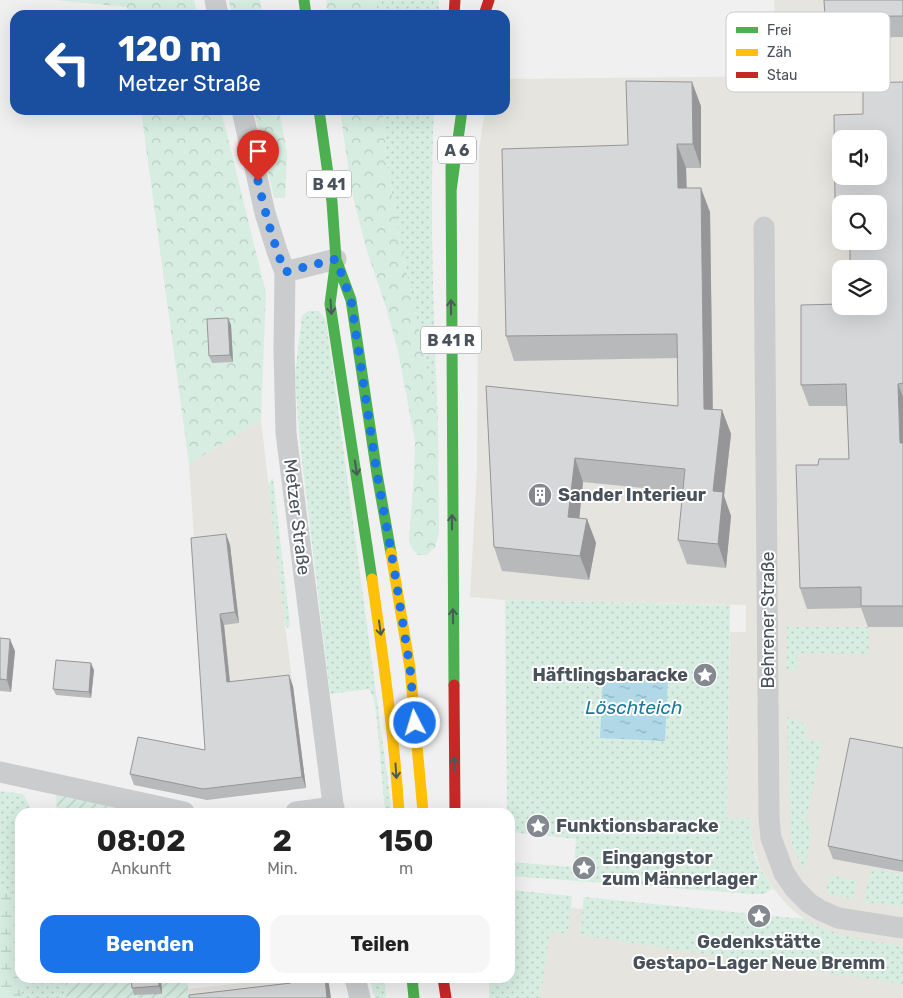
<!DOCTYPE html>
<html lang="de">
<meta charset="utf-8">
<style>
body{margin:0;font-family:Rubik,sans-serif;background:#f6f6f6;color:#222;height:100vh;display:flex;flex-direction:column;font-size:19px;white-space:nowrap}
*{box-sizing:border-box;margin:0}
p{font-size:16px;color:#767676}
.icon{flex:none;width:28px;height:28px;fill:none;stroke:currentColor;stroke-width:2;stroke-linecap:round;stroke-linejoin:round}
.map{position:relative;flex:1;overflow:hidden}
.details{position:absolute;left:15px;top:808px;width:500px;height:175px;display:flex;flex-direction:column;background:#fff;border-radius:15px;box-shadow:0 5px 20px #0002}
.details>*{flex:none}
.hud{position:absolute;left:10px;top:10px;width:500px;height:105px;border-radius:15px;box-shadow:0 5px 20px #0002;background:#1a4fa0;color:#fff;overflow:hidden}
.buttons{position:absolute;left:832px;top:130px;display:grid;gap:10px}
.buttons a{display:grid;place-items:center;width:55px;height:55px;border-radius:10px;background:#fff;box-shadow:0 5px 20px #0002;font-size:25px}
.pin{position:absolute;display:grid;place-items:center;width:42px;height:42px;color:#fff;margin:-51px -21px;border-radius:50% 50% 50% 0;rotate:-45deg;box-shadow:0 0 5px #0007}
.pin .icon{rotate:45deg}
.me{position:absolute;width:55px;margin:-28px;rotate:355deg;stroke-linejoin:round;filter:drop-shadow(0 0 4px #0008)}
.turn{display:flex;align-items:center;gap:18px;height:105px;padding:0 25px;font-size:22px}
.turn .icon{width:65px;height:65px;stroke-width:2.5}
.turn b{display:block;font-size:35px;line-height:42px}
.eta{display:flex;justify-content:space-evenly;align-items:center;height:85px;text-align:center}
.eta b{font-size:30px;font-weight:700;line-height:35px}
.button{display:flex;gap:10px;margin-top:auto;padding:10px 25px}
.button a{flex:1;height:58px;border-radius:15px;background:#1a73e8;color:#fff;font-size:20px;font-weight:700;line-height:58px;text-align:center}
.button a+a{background:#f6f6f6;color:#222}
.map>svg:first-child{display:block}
.commercial{fill:#e5e4de;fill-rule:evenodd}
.grass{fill:url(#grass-dots)}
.forest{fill:url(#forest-crowns)}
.wetland{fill:url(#wetland-marsh)}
.garden{fill:url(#garden-furrows)}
.water{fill:url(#water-ripples)}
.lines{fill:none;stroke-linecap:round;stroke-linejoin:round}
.street{stroke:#caccce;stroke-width:21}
.fast{stroke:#4caf50;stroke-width:11}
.slow{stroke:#ffc107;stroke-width:11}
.jam{stroke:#c62828;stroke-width:11}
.wall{fill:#b8b9bb}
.shaded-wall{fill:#969698}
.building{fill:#d6d7d9;stroke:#969698;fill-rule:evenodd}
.oneway{stroke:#495a59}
.route{stroke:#1a73e8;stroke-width:9;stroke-dasharray:0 16.2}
.labels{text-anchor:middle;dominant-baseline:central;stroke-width:4;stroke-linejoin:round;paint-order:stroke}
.shield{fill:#fff;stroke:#80858c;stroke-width:1}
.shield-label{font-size:16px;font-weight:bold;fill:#49515a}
.poi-label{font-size:18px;font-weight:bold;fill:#49515a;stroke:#fff;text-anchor:start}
.street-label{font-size:18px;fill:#49515a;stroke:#fff}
.water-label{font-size:19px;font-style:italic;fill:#1c789a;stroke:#fff}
.key{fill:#fff;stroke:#c8cbce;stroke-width:1}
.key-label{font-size:14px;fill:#49515a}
</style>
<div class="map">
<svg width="903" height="998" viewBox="0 0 903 998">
<defs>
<pattern id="grass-dots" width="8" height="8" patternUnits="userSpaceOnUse" patternTransform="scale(1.25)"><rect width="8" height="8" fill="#d7ede1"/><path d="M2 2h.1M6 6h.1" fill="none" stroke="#bacdc3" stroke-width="1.8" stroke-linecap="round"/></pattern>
<pattern id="forest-crowns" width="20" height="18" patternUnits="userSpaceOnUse" patternTransform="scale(1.25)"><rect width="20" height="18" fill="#d7ede1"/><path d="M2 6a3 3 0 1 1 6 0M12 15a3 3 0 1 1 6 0" fill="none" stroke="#bacdc3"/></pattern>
<pattern id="wetland-marsh" width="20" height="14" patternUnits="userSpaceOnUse" patternTransform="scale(1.25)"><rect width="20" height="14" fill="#d7ede1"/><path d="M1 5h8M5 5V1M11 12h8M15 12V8" fill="none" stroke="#bacdc3"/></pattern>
<pattern id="garden-furrows" width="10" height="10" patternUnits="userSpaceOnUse" patternTransform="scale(1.25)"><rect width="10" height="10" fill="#d7ede1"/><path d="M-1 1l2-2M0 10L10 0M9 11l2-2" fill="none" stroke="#bacdc3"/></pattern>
<pattern id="water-ripples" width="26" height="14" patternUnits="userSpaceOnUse" patternTransform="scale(1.25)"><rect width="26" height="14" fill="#b0d8e6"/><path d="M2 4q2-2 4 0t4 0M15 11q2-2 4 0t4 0" fill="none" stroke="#91b2bd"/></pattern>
</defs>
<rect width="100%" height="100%" fill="#f0f0f0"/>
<path class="commercial" d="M774 0H903V998H489V978H510V901L583 909 804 919 788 906 773 888 760 867 754 850 751 834 750 818H727L730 632H746V605L505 600 470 597 477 469 479 150 485 110H505V79L776 76ZM841 139H879V176H841ZM841 204H879V241H841ZM841 269H879V306H841Z
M261 420 285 625 306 788 258 794 206 719 189 464Z
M287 978H328L331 998H189L188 989Z"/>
<path class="grass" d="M378 0H439V15H378Z
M383 110H434C429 215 434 320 438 425L419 329 400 242 386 158Z
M308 311H319L326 320 392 812H385L377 722 374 699 369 689 330 694 299 435 295 374 302 316Z
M273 478 290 625 288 628 285 625 268 485Z
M505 600 730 605 727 818H750C751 835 752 853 760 868 764 875 769 882 773 888L764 894H753L510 876V862L574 867 576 839 510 832V812H507Z
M787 627H868L869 654 797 653V672L786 670Z
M787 717 805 724 807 740 822 742 806 821 812 829 805 870 793 849 791 837Z
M0 791 23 794 33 812H20V918L12 897 0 885Z
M871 868 903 875V907L864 902Z
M830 875 857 881 853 899 834 895 826 892Z
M510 890 572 896 568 934 550 932 540 998H489V978H510Z
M584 897 804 919 840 935 903 946V984L580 935Z
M25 978H65L66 998H21Z
M369 978H385L386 998H375Z"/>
<path class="forest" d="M55 0H194L198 15H128L127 7Z
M229 0H260L263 15H232Z
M326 0H378V15H328Z
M141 110H221L266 293 261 420 189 464Z
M254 110H279L287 153 285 198H274Z
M340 110H383L386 158 400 242 419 329 438 425 439 533 435 547 427 555H418L412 549 409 540 414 475 415 441 398 351 386 307 367 251 354 201 349 173Z"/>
<path class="wetland" d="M0 885 12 897 20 918V978H25L21 998H0Z"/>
<path class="garden" d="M56 795 135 812H57Z
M65 978H187L189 998H66Z"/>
<path class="water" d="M603 674 668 677 665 741 600 738Z"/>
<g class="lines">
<path class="street" d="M215 0 218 15
M242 110 265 213 277 251 285 272 284 350 286 433 334 812
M764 227 769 818 771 838 784 873 795 889 809 903 820 910 838 918 903 928
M285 272 336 259
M0 772 184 812
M296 812 334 807
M355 978 360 998"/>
<path class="fast" d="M304 0 306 15
M319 110 332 202 336 259 330 304 372 579
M451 166 454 685
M451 191 462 110
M337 262 351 300 377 474 391 553
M412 978 414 998"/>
<path class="slow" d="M391 553 410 668 423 812
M372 579C383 657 394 734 399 812"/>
<path class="jam" d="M454 15 455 0
M484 15 489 0
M454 685 455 812
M443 978 446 998"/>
</g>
<path class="wall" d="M903 0V37L832 38 825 17Z
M903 82V627H868L861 608 807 609 800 588 818 465 849 459 847 406H809L801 385 879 306V204H841V215L835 199 863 114Z
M701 106V168H686L687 188 710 212 713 409 722 410 731 434 724 496 731 516 726 568 687 564 678 540 683 492 583 482 579 518 587 519 596 543 589 580 502 571 494 547 486 386 678 406V358L514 361 506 336Z
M228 318 231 325 233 362 212 363 209 356Z
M226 534 230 545 239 623 224 625 230 682 293 686 306 788 207 800 134 785 130 774 205 750Z
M0 638 15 651 11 692 0 691Z
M94 670 91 698 56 695 53 689Z
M903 748V872L833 859 828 846Z
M161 978 162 994 134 995 132 988Z"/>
<path class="shaded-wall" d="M692 82 701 106V168L693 144Z
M677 144 686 168 687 212 678 188Z
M701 188 710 212 713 433 704 409Z
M228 318 231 325 233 362 230 355Z
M898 384 903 397V450L900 443Z
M722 410 731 434 724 496 731 516 726 568 718 544 713 491Z
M575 458 583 482 577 541 568 517Z
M587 519 596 543 589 580 580 556Z
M226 534 230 545 239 623 235 612Z
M220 614 224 625 231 693 227 682Z
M10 639 15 651 11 692 7 680Z
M91 663 94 670 91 698 89 692Z
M289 675 293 686 306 788 302 777Z
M159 978H161L162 994 159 986Z
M325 978H328L331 998H327Z"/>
<path class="building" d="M824 0H903V16L825 17Z
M626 81 692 82 693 144H677L678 188H701L704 409 722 410 713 491 723 492 718 544 678 540 685 469 575 458 568 517 587 519 580 556 494 547 486 386 678 406 677 334 506 336 502 149 628 145Z
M903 82V383L898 384 900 443H903V606H861V587L800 588 796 465H818L819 459H849L846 384 801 385V305L841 304V306H879V269H850V241H879V204H850V198L835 199 834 115 863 114V83ZM841 139H879V176H841Z
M228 318 230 355 209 356 207 319Z
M226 534 235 612 220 614 227 682 289 675 302 777 203 789 130 774 138 737 205 750 191 538Z
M0 638 10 639 7 680 0 679Z
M56 660 91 663 89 692 53 689Z
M850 738 903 748V861L828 846Z
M131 978H159V986L132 988Z
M291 978H325L327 998H189V995L291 983Z"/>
<defs><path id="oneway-shaft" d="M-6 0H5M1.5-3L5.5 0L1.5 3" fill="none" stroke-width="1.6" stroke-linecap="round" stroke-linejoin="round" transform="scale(1.25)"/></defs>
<g class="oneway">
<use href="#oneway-shaft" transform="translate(331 307) rotate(86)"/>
<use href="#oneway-shaft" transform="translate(451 307) rotate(-90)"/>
<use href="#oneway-shaft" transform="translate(356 468) rotate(81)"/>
<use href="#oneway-shaft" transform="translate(452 522) rotate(-90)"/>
<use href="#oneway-shaft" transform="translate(453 616) rotate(-91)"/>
<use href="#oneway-shaft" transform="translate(380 628) rotate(82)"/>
<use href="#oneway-shaft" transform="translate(454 764) rotate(-90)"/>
<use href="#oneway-shaft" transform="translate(396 771) rotate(86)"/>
</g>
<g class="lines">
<path class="route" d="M258 181C265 212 273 242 285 272L336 259 351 300 377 474 394 568 410 668 415 723"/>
</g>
<defs>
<g id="building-disc" transform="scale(1.25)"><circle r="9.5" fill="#83898e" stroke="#fff"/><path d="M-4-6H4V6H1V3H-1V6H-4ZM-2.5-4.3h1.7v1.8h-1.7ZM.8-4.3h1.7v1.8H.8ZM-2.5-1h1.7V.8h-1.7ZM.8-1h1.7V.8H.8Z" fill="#fff"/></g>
<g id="sight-disc" transform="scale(1.25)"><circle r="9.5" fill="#83898e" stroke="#fff"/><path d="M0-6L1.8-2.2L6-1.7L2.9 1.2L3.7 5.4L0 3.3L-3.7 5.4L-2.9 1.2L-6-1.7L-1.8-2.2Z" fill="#fff"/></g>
</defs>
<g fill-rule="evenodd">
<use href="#building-disc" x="540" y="495"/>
<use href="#sight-disc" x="705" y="675"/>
<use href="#sight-disc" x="538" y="826"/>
<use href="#sight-disc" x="584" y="868"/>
<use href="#sight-disc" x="759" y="916"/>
</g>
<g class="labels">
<g class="shield">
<rect x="438" y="136.5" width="38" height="27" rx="4"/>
<rect x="306.5" y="170.5" width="45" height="27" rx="4"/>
<rect x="421" y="326.5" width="60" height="27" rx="4"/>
</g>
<g class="shield-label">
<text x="457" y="150">A 6</text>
<text x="329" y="184">B 41</text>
<text x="451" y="340">B 41 R</text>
</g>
<g class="poi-label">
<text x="558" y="495">Sander Interieur</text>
<text x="688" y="675" text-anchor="end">Häftlingsbaracke</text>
<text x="556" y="826">Funktionsbaracke</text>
<text x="602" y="858">Eingangstor<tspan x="602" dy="21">zum Männerlager</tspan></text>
<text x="759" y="942" text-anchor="middle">Gedenkstätte<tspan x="759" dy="21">Gestapo-Lager Neue Bremm</tspan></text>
</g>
<g class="street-label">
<text transform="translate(297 517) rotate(83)">Metzer Straße</text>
<text transform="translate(768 620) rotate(-90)">Behrener Straße</text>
</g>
<g class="water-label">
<text x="634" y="707">Löschteich</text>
</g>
</g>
<rect x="726" y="12" width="164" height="80" rx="8" class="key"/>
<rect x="736" y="27" width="22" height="6" fill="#4caf50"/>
<rect x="736" y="49" width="22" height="7" fill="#ffc107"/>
<rect x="736" y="72" width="22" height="6" fill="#c62828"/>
<g class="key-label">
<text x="767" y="35">Frei</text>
<text x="767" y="57">Zäh</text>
<text x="767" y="80">Stau</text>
</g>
</svg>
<div class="buttons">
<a><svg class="icon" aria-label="sound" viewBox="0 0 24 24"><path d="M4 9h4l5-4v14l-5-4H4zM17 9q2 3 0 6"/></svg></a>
<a><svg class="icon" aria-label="search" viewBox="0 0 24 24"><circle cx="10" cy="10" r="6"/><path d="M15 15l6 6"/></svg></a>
<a><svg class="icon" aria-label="layers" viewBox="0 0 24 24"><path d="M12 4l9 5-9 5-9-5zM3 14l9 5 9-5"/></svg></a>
</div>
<div class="pin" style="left:258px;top:181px;background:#d93025"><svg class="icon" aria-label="arrive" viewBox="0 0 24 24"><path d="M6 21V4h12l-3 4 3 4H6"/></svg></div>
<svg class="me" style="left:415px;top:723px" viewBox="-20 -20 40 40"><circle r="17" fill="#1a73e8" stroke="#fff" stroke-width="3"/><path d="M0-11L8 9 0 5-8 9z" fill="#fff"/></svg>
<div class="hud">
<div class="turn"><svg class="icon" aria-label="left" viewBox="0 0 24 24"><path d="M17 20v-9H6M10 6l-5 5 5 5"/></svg><div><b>120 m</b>Metzer Straße</div></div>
</div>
<section class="details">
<div class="eta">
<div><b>08:02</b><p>Ankunft</p></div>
<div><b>2</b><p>Min.</p></div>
<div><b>150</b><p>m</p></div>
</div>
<div class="button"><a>Beenden</a><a>Teilen</a></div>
</section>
</div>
